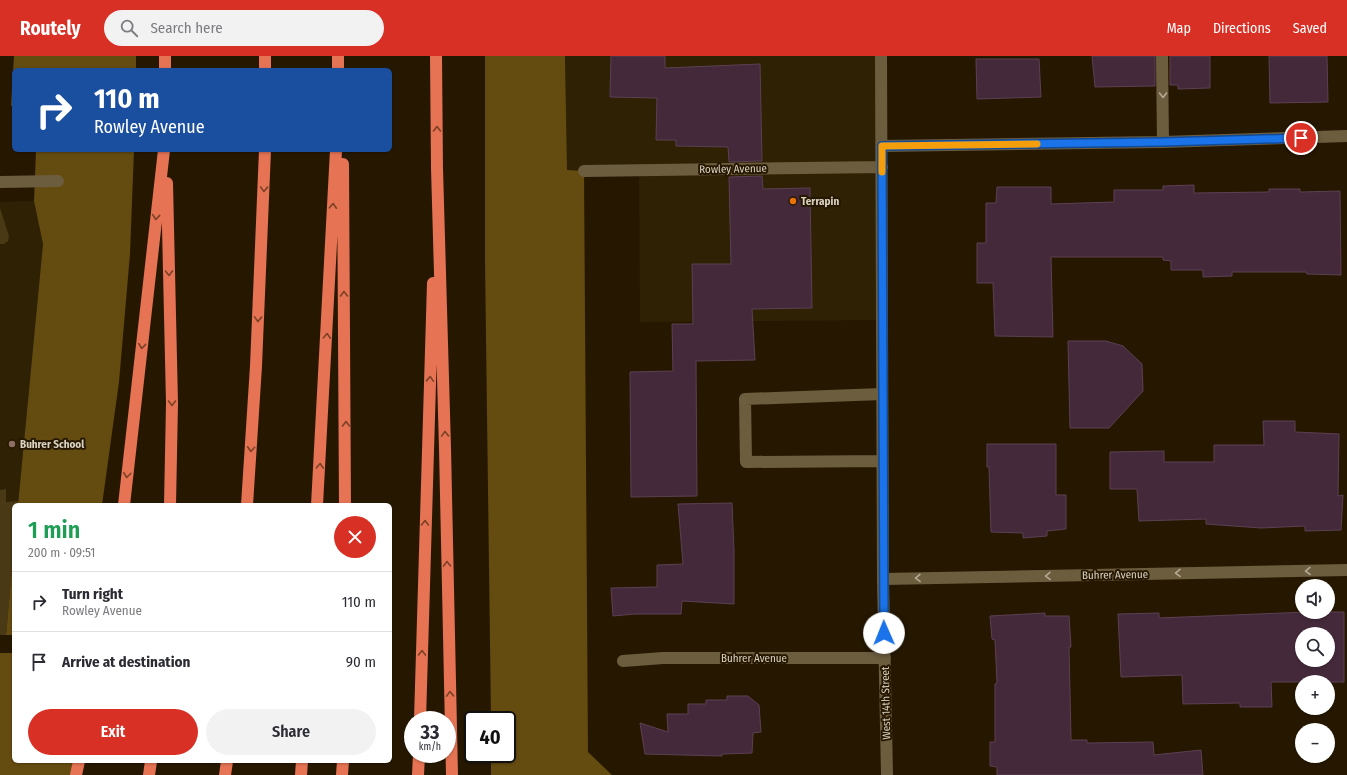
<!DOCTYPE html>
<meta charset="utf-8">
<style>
body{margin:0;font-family:"Fira Sans Condensed",sans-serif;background:#f2f2f3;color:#2b2b33;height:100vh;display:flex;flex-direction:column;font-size:15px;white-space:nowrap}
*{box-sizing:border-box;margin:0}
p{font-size:13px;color:#7c7c81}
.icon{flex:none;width:22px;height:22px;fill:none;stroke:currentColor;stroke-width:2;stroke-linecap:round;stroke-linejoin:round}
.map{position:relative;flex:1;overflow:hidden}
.details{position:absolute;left:12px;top:447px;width:380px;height:260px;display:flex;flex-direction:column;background:#fff;border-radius:6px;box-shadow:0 1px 3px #0004}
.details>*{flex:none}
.guide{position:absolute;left:12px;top:12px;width:380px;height:84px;border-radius:6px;box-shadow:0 1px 3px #0004;background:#1a4fa0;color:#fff;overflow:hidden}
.controls{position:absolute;left:1295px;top:523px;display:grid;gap:8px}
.controls a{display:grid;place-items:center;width:40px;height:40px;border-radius:50%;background:#fff;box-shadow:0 1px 3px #0004;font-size:20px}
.speed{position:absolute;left:404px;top:655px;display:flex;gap:8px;font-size:20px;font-weight:700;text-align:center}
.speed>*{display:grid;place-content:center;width:52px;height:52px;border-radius:50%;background:#fff;box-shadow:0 1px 3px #0004;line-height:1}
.speed small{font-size:10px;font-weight:400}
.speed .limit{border:2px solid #111;border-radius:6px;background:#fff;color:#111}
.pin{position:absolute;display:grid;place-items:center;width:34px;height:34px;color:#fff;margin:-17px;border:2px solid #fff;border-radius:50%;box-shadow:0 1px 4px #0007}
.me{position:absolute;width:44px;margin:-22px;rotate:359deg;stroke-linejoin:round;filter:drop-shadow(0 0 3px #0008)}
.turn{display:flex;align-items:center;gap:14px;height:84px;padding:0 16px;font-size:18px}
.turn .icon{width:52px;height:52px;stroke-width:2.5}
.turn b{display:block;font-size:28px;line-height:34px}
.round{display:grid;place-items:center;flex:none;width:42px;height:42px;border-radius:21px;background:#f2f2f3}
.overview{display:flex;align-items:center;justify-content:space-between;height:68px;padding:0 16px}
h1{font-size:24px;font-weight:600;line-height:30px;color:#1e9e55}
.action{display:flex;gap:8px;margin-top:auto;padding:8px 16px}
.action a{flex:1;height:46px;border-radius:24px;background:#d93025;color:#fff;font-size:16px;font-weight:600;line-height:46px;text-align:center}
.action a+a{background:#f2f2f3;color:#2b2b33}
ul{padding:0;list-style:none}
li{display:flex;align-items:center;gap:12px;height:60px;padding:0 16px;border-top:1px solid #e1e1e2}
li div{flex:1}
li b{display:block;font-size:15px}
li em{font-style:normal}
header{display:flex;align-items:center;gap:24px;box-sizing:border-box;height:56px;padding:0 20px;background:#d93025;color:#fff}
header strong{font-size:19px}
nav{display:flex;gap:22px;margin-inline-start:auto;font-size:14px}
.search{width:280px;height:36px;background:#f2f2f3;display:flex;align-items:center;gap:10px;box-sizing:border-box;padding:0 14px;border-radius:22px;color:#7c7c81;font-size:15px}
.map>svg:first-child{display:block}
.built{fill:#2e2104}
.green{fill:#493915}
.forest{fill:#644b10}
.building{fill:#44293b;stroke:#5c4053;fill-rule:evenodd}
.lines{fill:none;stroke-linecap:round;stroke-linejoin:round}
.minor{stroke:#6d5d3f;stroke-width:12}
.highway{stroke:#e57354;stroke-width:12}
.oneway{stroke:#b4a994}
.oneway2{stroke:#7c4126}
.route-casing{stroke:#114b97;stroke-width:10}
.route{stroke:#1a73e8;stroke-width:7}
.slow{stroke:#f59e0b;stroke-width:7}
.food-dot{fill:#e8710a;stroke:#261800;stroke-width:1.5}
.education-dot{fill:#8d6e63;stroke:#261800;stroke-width:1.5}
.labels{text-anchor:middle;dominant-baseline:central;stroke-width:4;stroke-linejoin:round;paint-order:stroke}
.street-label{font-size:11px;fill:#dad2c1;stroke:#261800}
.poi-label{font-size:11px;font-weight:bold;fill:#dad2c1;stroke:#261800;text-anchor:start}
</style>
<header>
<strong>Routely</strong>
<div class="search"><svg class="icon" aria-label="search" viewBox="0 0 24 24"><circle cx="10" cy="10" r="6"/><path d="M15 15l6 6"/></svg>Search here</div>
<nav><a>Map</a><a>Directions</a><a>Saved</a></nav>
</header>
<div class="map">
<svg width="1347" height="719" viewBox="0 0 1347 719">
<rect width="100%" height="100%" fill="#261800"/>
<path class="built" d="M565 0H881L882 264 640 266 639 114 567 115Z
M34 145 43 188 18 449H14L0 579V146Z"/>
<path class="green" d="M0 152 9 180 8 185 4 188H0Z
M6 433V446L19 445 18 449H14V492L6 579H0V434Z"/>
<path class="forest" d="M14 0H136V14H14V54L11 49Z
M485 0H565L567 114 584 115 588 696 612 719H491V698H507V664H491L485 204Z
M36 94H134L130 198 119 326 102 449H18L43 188 34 145Z
M14 490V579H6Z
M0 597H14V705H77L76 719H0Z"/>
<path class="building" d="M611 0H665V12L760 8 762 105 729 106 728 91 676 90V84H656L657 42 610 41Z
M1092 0H1155V30L1095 31Z
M1170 0H1210V32L1178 33V29H1170Z
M1269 0H1327L1328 46 1270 47Z
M976 3H1039L1041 41 977 43Z
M762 120 763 133 810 132 812 252 752 253 755 304 696 305 697 440 631 441 630 316 673 315 672 268H693L692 208H731L729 121Z
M1194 129V137L1269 136V133H1300V136L1340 135 1341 219 1307 218 1306 216H1232V220L1203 221V214H1171V205L1163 204V201H1051L1053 281 995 280 993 227H977V187H986V147H996L997 131H1051V148L1114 146V134H1163V130Z
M1068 285H1106L1123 290 1142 308 1143 335 1109 372H1070Z
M1263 365H1295V376L1339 378 1338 440 1343 439 1341 474 1305 475V470L1261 472 1206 468V463L1139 465 1137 433H1110V396L1164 395V406H1214V389H1264Z
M987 388H1056V439H1066V473L1047 475V480L1023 482V477L991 476 989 411H987Z
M732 447 734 494V548L682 545 681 558H635L613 560 611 532 657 531V509L683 508 678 448Z
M1307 556H1344V626H1271L1272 651H1240V647L1183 648 1182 619 1121 621 1118 558 1159 557V562ZM1302 578H1328V604H1302Z
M1045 557V560H1069L1071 591H1069L1071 684H1087V687L1153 686 1154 699 1201 694 1203 719H997V711L990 710V686H995V628L997 627 995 584 992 583 990 560Z
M727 640H748L759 649 761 676 753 677 752 697 722 698V700L645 698 640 667 668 676 667 658H688V648H706V644H727Z"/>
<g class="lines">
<path class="minor" d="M881 0 883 523 887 719
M1162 0 1163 86
M882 90 1163 86 1347 80
M584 115 882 111
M0 126 58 125
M882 338 745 343 746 406 882 405
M883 523 1347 514
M623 605 663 602H885"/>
<path class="highway" d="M165 0V14
M436 0 437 112 445 392 452 719
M265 14V0
M338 14V0
M343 108 345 449
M167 127 172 347 170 449
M124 449 164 94
M247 449 256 310 265 94
M317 449 336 94
M420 664 433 227
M76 719 79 705
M149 719 151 705
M225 719 227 705
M301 719 302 705
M342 719 343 705
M418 719 419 698"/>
</g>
<defs><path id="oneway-chevron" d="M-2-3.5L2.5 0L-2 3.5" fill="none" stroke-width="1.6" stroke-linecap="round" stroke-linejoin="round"/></defs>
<g class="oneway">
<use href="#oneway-chevron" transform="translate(1163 39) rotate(89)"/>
<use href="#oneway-chevron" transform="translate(1308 515) rotate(179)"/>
<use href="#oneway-chevron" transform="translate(1178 517) rotate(179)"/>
<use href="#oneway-chevron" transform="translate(1048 520) rotate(179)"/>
<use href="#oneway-chevron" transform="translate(918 522) rotate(179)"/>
</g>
<g class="oneway2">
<use href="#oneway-chevron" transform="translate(437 73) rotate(-90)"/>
<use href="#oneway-chevron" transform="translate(264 133) rotate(92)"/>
<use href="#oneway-chevron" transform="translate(333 150) rotate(-87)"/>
<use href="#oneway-chevron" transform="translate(156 161) rotate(96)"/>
<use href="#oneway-chevron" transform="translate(169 217) rotate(89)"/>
<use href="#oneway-chevron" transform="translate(344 238) rotate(-91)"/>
<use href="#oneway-chevron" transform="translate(258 263) rotate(92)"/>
<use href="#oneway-chevron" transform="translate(327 280) rotate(-87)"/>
<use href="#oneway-chevron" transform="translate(142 290) rotate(96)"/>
<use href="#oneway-chevron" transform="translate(430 323) rotate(-88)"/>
<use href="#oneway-chevron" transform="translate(172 347) rotate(90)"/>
<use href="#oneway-chevron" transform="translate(346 368) rotate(-90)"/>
<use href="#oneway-chevron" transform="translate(445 378) rotate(-92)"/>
<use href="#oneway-chevron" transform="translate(251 393) rotate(94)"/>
<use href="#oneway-chevron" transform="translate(320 410) rotate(-87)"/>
<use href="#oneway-chevron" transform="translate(127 419) rotate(97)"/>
<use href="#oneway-chevron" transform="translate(425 467) rotate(-89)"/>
<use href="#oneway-chevron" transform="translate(447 508) rotate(-91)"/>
<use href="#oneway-chevron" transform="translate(422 597) rotate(-89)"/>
<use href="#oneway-chevron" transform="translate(450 638) rotate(-92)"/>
</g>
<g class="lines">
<g class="route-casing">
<path id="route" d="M884 577 882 90 1163 86 1301 82"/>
</g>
<use href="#route" class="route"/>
<path class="slow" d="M882 116V90L1037 88"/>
</g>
<circle class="food-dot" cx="793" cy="145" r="4"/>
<circle class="education-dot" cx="12" cy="388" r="4"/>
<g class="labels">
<g class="street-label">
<text transform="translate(733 113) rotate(-1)">Rowley Avenue</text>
<text transform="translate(1115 519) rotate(-1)">Buhrer Avenue</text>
<text x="754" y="602">Buhrer Avenue</text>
<text transform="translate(886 647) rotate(-91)">West 14th Street</text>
</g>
<g class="poi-label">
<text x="801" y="145">Terrapin</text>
<text x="20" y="388">Buhrer School</text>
</g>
</g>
</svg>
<div class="controls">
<a><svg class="icon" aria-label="sound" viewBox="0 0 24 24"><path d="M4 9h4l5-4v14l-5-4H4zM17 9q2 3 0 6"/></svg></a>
<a><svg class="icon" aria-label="search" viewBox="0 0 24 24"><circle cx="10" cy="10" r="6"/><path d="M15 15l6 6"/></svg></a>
<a>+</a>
<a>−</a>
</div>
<div class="speed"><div>33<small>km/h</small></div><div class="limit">40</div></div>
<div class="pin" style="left:1301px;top:82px;background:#d93025"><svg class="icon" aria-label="arrive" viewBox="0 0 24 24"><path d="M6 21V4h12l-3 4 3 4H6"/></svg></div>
<svg class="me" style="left:884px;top:577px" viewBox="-20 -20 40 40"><circle r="19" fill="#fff"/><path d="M0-13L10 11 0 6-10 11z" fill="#1a73e8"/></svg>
<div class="guide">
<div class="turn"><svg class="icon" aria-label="right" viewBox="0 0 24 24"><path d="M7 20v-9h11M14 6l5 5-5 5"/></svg><div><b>110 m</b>Rowley Avenue</div></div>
</div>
<section class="details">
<div class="overview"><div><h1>1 min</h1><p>200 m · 09:51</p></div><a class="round" style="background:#d93025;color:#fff"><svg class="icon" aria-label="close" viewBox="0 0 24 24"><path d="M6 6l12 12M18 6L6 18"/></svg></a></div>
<ul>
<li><svg class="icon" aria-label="right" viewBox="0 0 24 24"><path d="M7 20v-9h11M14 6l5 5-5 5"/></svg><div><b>Turn right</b><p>Rowley Avenue</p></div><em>110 m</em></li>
<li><svg class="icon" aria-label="arrive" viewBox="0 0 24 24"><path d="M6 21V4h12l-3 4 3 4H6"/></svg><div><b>Arrive at destination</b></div><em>90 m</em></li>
</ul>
<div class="action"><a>Exit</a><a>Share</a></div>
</section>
</div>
